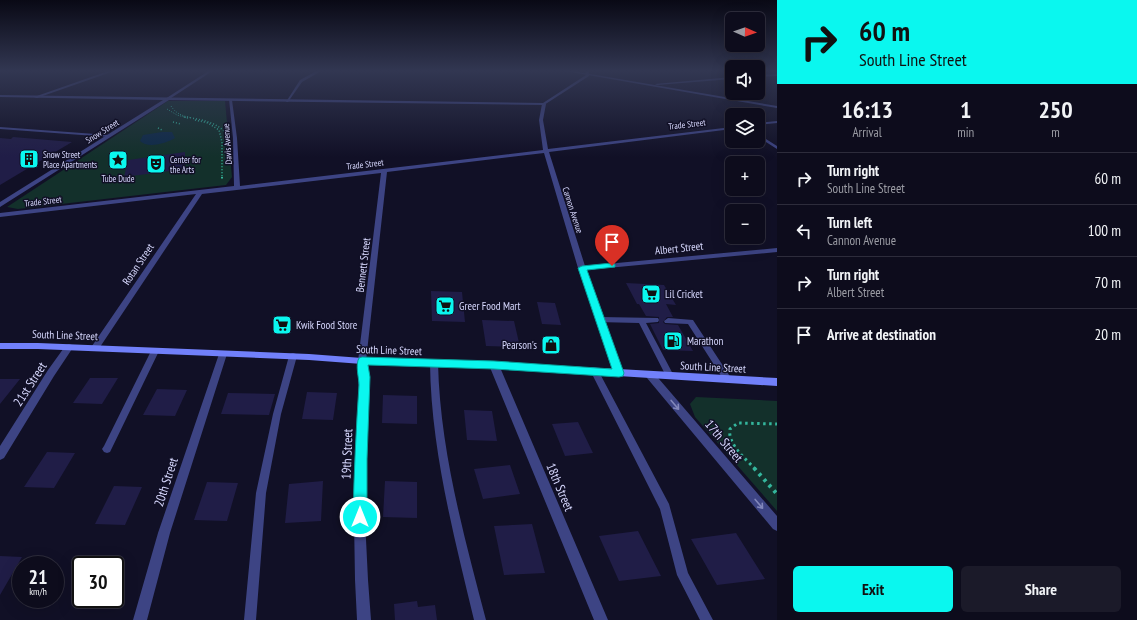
<!DOCTYPE html>
<meta charset="utf-8">
<style>
body{margin:0;font-family:"PT Sans Narrow",sans-serif;background:#1b1a29;color:#f1f3f6;height:100vh;display:flex;flex-direction:column;font-size:15px;white-space:nowrap}
*{box-sizing:border-box;margin:0}
p{font-size:13px;color:#9a9ba3}
.icon{flex:none;width:22px;height:22px;fill:none;stroke:currentColor;stroke-width:2;stroke-linecap:round;stroke-linejoin:round}
.map{position:relative;flex:1;overflow:hidden}
.details{display:flex;flex-direction:column;background:#0d0c1c;width:360px}
.details>*{flex:none}
.hud{background:#0af7ef;color:#111;overflow:hidden}
.needle{width:26px;rotate:92deg}
.tools{position:absolute;left:725px;top:12px;display:grid;gap:8px}
.tools a{display:grid;place-items:center;width:40px;height:40px;border-radius:6px;background:#0d0c1c;box-shadow:0 4px 16px #0002,0 0 0 1px #2d2c3b;font-size:20px}
.speed{position:absolute;left:12px;top:556px;display:flex;gap:8px;font-size:20px;font-weight:700;text-align:center}
.speed>*{display:grid;place-content:center;width:52px;height:52px;border-radius:50%;background:#0d0c1c;box-shadow:0 4px 16px #0002,0 0 0 1px #2d2c3b;line-height:1}
.speed small{font-size:10px;font-weight:400}
.speed .limit{border:2px solid #111;border-radius:6px;background:#fff;color:#111}
.pin{position:absolute;display:grid;place-items:center;width:34px;height:34px;color:#fff;margin:-41px -17px;border-radius:50% 50% 50% 0;rotate:-45deg;box-shadow:0 0 4px #0007}
.pin .icon{rotate:45deg}
.me{position:absolute;width:44px;margin:-22px;rotate:0deg;stroke-linejoin:round;filter:drop-shadow(0 0 3px #0008)}
.turn{display:flex;align-items:center;gap:14px;height:84px;padding:0 16px;font-size:18px}
.turn .icon{width:52px;height:52px;stroke-width:2.5}
.turn b{display:block;font-size:28px;line-height:34px}
.eta{display:flex;justify-content:space-evenly;align-items:center;height:68px;text-align:center}
.eta b{font-size:24px;font-weight:800;line-height:28px}
.button{display:flex;gap:8px;margin-top:auto;padding:8px 16px}
.button a{flex:1;height:46px;border-radius:6px;background:#0af7ef;color:#111;font-size:16px;font-weight:800;line-height:46px;text-align:center}
.button a+a{background:#1b1a29;color:#f1f3f6}
ul{padding:0;list-style:none}
li{display:flex;align-items:center;gap:12px;height:52px;padding:0 16px;border-top:1px solid #2d2c3b}
li div{flex:1}
li b{display:block;font-size:15px}
li em{font-style:normal}
main{display:flex;flex:1;min-height:0}
.map>svg:first-child{display:block}
.green{fill:#13302b}
.water{fill:#0e2b48}
.building{fill:#201d47}
.lines{fill:none;stroke-linecap:round;stroke-linejoin:round}
.path-far4{stroke:#34b59c;stroke-width:1;stroke-dasharray:1 1.5;stroke-linecap:butt}
.path-far3{stroke:#34b59c;stroke-width:1.5;stroke-dasharray:1 2;stroke-linecap:butt}
.path-far2{stroke:#34b59c;stroke-width:2;stroke-dasharray:1.5 2.5;stroke-linecap:butt}
.path-far1{stroke:#34b59c;stroke-width:3;stroke-dasharray:2.5 3.5;stroke-linecap:butt}
.path{stroke:#34b59c;stroke-width:4;stroke-dasharray:3 4.5;stroke-linecap:butt}
.service{fill:#3d4484;fill-rule:evenodd}
.minor{fill:#3d4484;fill-rule:evenodd}
.tertiary{fill:#3d4484;fill-rule:evenodd}
.secondary{fill:#7180fa;fill-rule:evenodd}
.oneway{stroke:#8287bb}
.route{fill:#0af7ef;stroke:#06a19b}
.labels{text-anchor:middle;dominant-baseline:central;stroke-width:3;stroke-linejoin:round;paint-order:stroke}
.far-street-label{font-size:9px;fill:#d7d8fe;stroke:#111026}
.far-poi-label{font-size:9px;fill:#d7d8fe;stroke:#111026;text-anchor:start}
.street-label{font-size:11px;fill:#d7d8fe;stroke:#111026}
.poi-label{font-size:11px;fill:#d7d8fe;stroke:#111026;text-anchor:start}
.near-street-label{font-size:13px;fill:#d7d8fe;stroke:#111026}
</style>
<main>
<div class="map">
<svg width="777" height="620" viewBox="0 0 777 620">
<rect width="100%" height="100%" fill="#111026"/>
<path class="green" d="M168 101H225L232 177 226 185 18 209 7 207Z
M696 397 777 401V511L695 417 690 404Z"/>
<path class="water" d="M162 132H172L175 138C167 143 148 149 140 141L143 135Z"/>
<path class="building" d="M13 137 72 142 0 185V138L11 139Z
M185 152V169L124 177 128 160Z
M626 283 664 285 676 305 666 304 673 317H667L663 322 665 324 678 325 693 351 663 350 650 324 659 323V317L646 316 639 304H637Z
M431 291 462 292 465 322 432 321Z
M537 302 555 303 561 325 542 324Z
M482 320 514 321 520 347 486 346Z
M90 378H118L102 404 73 403Z
M0 379H20L0 404Z
M157 389 187 390 175 416 143 415Z
M307 392 337 393 333 420 302 419Z
M228 393 275 394 269 415 221 414Z
M383 395 417 396V424L382 423Z
M464 410 492 411 497 441 467 440Z
M578 422 593 453 565 456 552 424Z
M47 452 75 453 54 488 24 487Z
M510 465 520 494 483 499 474 469Z
M323 481 321 521 285 523 289 484Z
M385 481 417 482V518L383 517Z
M207 482 238 483 227 521 194 520Z
M114 486 142 487 125 525 95 524Z
M532 524 545 573 504 575 494 526Z
M638 531 661 576 619 581 599 536Z
M736 533 765 579 717 585 691 539Z
M0 556 22 557 0 595Z
M417 601 418 607 435 605 437 620H395L394 604Z"/>
<g class="lines">
<path class="path-far4" d="M171 106C176 114 183 116 192 118
M167 109 177 115 188 118"/>
<path class="path-far3" d="M184 117 188 118
M187 117C201 120 214 121 225 132
M195 120 208 123 219 130 222 142V178
M173 122 181 124
M158 128 162 130"/>
<path class="path-far2" d="M222 177V181"/>
<path class="path-far1" d="M755 469C746 459 727 444 730 429L738 423 777 424"/>
<path class="path" d="M754 468 777 494"/>
<path class="service" d="M0 127 109 135 111 136 109 137 0 129Z
M600 317 658 318 659 320 658 322 646 323 674 376 673 378 670 379 667 378 639 323 597 322 596 320Z
M668 318 693 320 731 378 732 380 731 382 728 383 725 382 688 324 665 323 664 321Z
M155 348 158 349 159 351 110 452 107 453 104 452 102 449 104 446 151 351 152 349Z
M293 353 296 354 297 356 281 414 266 493 256 620H244L256 493 273 414 289 356 290 354Z
M434 360 437 361 438 363C440 450 464 536 486 620H474C454 536 431 450 430 363L431 361Z
M595 369 598 370 669 504 688 573 713 620H700L677 575 660 509 591 372 592 370Z"/>
<path class="minor" d="M111 70H117L37 98 34 97Z
M210 70H214L168 100 165 99Z
M318 70H323L302 82 288 102H286L300 80Z
M559 70H567L777 106V108Z
M777 74V76L758 77V75Z
M732 77V79L657 85 655 84Z
M229 99 232 100 237 138 240 186 543 150 539 120 542 104 544 103 546 104 543 120 548 149 732 127V129L549 152 585 266 777 248V252L586 270 624 373 622 376 619 377 616 376 614 373 578 268 544 153 387 172 366 361 369 397 365 458V519L368 580 371 620H357L355 580 354 519 355 458 359 397 358 361 381 173 202 194 98 350H92L91 348 92 346 196 194 0 217V213L234 186 233 138Z
M777 121V123L758 125V123Z
M758 134 777 146V149L758 137Z
M69 344 72 345 73 347 72 349 54 376 4 458 0 460V446L48 370 66 345Z
M223 351 226 352 227 354 170 533 147 620H133L158 533 219 354 220 352Z
M494 362 497 363 499 365 608 620H594L489 365 491 363Z
M650 371 653 372 777 516V531L773 529 647 378 645 375 647 372Z"/>
<path class="tertiary" d="M585 70H589V76L544 105 169 100 0 207V202L163 100 0 97V95L543 103 586 75Z"/>
<path class="secondary" d="M0 343H38L309 354 362 358 494 362 777 378V386L494 368 362 364 309 360 38 349H0Z"/>
</g>
<defs><path id="oneway-shaft" d="M-6 0H5M1.5-3L5.5 0L1.5 3" fill="none" stroke-width="1.6" stroke-linecap="round" stroke-linejoin="round"/></defs>
<g class="oneway">
<use href="#oneway-shaft" transform="translate(675 405) rotate(50)"/>
<use href="#oneway-shaft" transform="translate(759 504) rotate(50)"/>
</g>
<linearGradient id="sky" x2="0" y2="1"><stop stop-color="#090915"/><stop offset="0.45" stop-color="#323752"/><stop offset="1" stop-color="#323752" stop-opacity="0"/></linearGradient>
<rect width="777" height="157" fill="url(#sky)"/>
<path class="route" d="M612 263 615 264V267L587 270 624 373 623 376 619 377 494 369 368 365 370 377 367 459V517L365 522 360 524 355 522 353 517C354 473 356 429 359 385 359 378 355 365 359 358L362 357 494 361 612 369 578 268 582 266Z"/>
<defs>
<g id="building-square" transform="scale(1)"><rect x="-9" y="-9" width="18" height="18" rx="4" fill="#0af7ef" stroke="#111026"/><path d="M-4-6H4V6H1V3H-1V6H-4ZM-2.5-4.3h1.7v1.8h-1.7ZM.8-4.3h1.7v1.8H.8ZM-2.5-1h1.7V.8h-1.7ZM.8-1h1.7V.8H.8Z" fill="#111"/></g>
<g id="sight-square" transform="scale(1)"><rect x="-9" y="-9" width="18" height="18" rx="4" fill="#0af7ef" stroke="#111026"/><path d="M0-6L1.8-2.2L6-1.7L2.9 1.2L3.7 5.4L0 3.3L-3.7 5.4L-2.9 1.2L-6-1.7L-1.8-2.2Z" fill="#111"/></g>
<g id="theatre-square" transform="scale(1)"><rect x="-9" y="-9" width="18" height="18" rx="4" fill="#0af7ef" stroke="#111026"/><path d="M-5-5.5Q0-4 5-5.5V0Q5 5 0 6Q-5 5-5 0ZM-3.3-2.5H-1v1.5H-3.3ZM1-2.5H3.3v1.5H1ZM-2.8 1Q0 5.5 2.8 1Z" fill="#111"/></g>
<g id="supermarket-square" transform="scale(1)"><rect x="-9" y="-9" width="18" height="18" rx="4" fill="#0af7ef" stroke="#111026"/><path d="M-6-5.5h2.5l.6 2H6L4.5 2H-2.5L-4.4-4H-6ZM-1.5 3.2a1.3 1.3 0 1 0 .1 0ZM3 3.2a1.3 1.3 0 1 0 .1 0Z" fill="#111"/></g>
<g id="fuel-square" transform="scale(1)"><rect x="-9" y="-9" width="18" height="18" rx="4" fill="#0af7ef" stroke="#111026"/><path d="M-5.5-6h7V0h2V4h1.3V-2.5L3-4.5l.8-.8L6-3V5H2.5V1h-1V6h-7ZM-4.2-4.7v3.2H.2V-4.7Z" fill="#111"/></g>
<g id="shop-square" transform="scale(1)"><rect x="-9" y="-9" width="18" height="18" rx="4" fill="#0af7ef" stroke="#111026"/><path d="M-5-2.5h2.3a2.7 3.5 0 0 1 5.4 0H5L5.5 6h-11ZM-1.5-2.5h3a1.5 2.3 0 0 0-3 0Z" fill="#111"/></g>
</defs>
<g fill-rule="evenodd">
<use href="#building-square" x="29" y="159"/>
<use href="#sight-square" x="118" y="160"/>
<use href="#theatre-square" x="156" y="164"/>
<use href="#supermarket-square" x="651" y="294"/>
<use href="#supermarket-square" x="445" y="306"/>
<use href="#supermarket-square" x="282" y="325"/>
<use href="#fuel-square" x="673" y="341"/>
<use href="#shop-square" x="551" y="345"/>
</g>
<g class="labels">
<g class="far-street-label">
<text transform="translate(687 124) rotate(-7)">Trade Street</text>
<text transform="translate(102 131) rotate(-32)">Snow Street</text>
<text transform="translate(227 144) rotate(-94)">Davis Avenue</text>
<text transform="translate(365 164) rotate(-7)">Trade Street</text>
<text transform="translate(43 201) rotate(-7)">Trade Street</text>
<text transform="translate(573 210) rotate(72)">Cannon Avenue</text>
</g>
<g class="far-poi-label">
<text x="43" y="154">Snow Street<tspan x="43" dy="10">Place Apartments</tspan></text>
<text x="170" y="159">Center for<tspan x="170" dy="10">the Arts</tspan></text>
<text x="118" y="178" text-anchor="middle">Tube Dude</text>
</g>
<g class="street-label">
<text transform="translate(679 248) rotate(-6)">Albert Street</text>
<text transform="translate(138 264) rotate(-56)">Rotan Street</text>
<text transform="translate(363 265) rotate(-83)">Bennett Street</text>
<text transform="translate(65 335) rotate(2)">South Line Street</text>
<text transform="translate(389 350) rotate(2)">South Line Street</text>
<text transform="translate(713 367) rotate(3)">South Line Street</text>
</g>
<g class="poi-label">
<text x="665" y="294">Lil Cricket</text>
<text x="459" y="306">Greer Food Mart</text>
<text x="296" y="325">Kwik Food Store</text>
<text x="687" y="341">Marathon</text>
<text x="537" y="345" text-anchor="end">Pearson's</text>
</g>
<g class="near-street-label">
<text transform="translate(30 384) rotate(-57)">21st Street</text>
<text transform="translate(724 441) rotate(50)">17th Street</text>
<text transform="translate(347 454) rotate(-88)">19th Street</text>
<text transform="translate(166 482) rotate(-72)">20th Street</text>
<text transform="translate(560 487) rotate(67)">18th Street</text>
</g>
</g>
</svg>
<div class="tools">
<a><svg class="needle" viewBox="-14 -14 28 28"><path d="M0-13l5 13h-10z" fill="#e53935"/><path d="M0 13l5-13h-10z" fill="#9a9ba3"/></svg></a>
<a><svg class="icon" aria-label="sound" viewBox="0 0 24 24"><path d="M4 9h4l5-4v14l-5-4H4zM17 9q2 3 0 6"/></svg></a>
<a><svg class="icon" aria-label="layers" viewBox="0 0 24 24"><path d="M12 4l9 5-9 5-9-5zM3 14l9 5 9-5"/></svg></a>
<a>+</a>
<a>−</a>
</div>
<div class="speed"><div>21<small>km/h</small></div><div class="limit">30</div></div>
<div class="pin" style="left:612px;top:266px;background:#d93025"><svg class="icon" aria-label="arrive" viewBox="0 0 24 24"><path d="M6 21V4h12l-3 4 3 4H6"/></svg></div>
<svg class="me" style="left:360px;top:517px" viewBox="-20 -20 40 40"><circle r="17" fill="#0af7ef" stroke="#fff" stroke-width="3"/><path d="M0-11L8 9 0 5-8 9z" fill="#fff"/></svg>
</div>
<section class="details">
<div class="hud">
<div class="turn"><svg class="icon" aria-label="right" viewBox="0 0 24 24"><path d="M7 20v-9h11M14 6l5 5-5 5"/></svg><div><b>60 m</b>South Line Street</div></div>
</div>
<div class="eta">
<div><b>16:13</b><p>Arrival</p></div>
<div><b>1</b><p>min</p></div>
<div><b>250</b><p>m</p></div>
</div>
<ul>
<li><svg class="icon" aria-label="right" viewBox="0 0 24 24"><path d="M7 20v-9h11M14 6l5 5-5 5"/></svg><div><b>Turn right</b><p>South Line Street</p></div><em>60 m</em></li>
<li><svg class="icon" aria-label="left" viewBox="0 0 24 24"><path d="M17 20v-9H6M10 6l-5 5 5 5"/></svg><div><b>Turn left</b><p>Cannon Avenue</p></div><em>100 m</em></li>
<li><svg class="icon" aria-label="right" viewBox="0 0 24 24"><path d="M7 20v-9h11M14 6l5 5-5 5"/></svg><div><b>Turn right</b><p>Albert Street</p></div><em>70 m</em></li>
<li><svg class="icon" aria-label="arrive" viewBox="0 0 24 24"><path d="M6 21V4h12l-3 4 3 4H6"/></svg><div><b>Arrive at destination</b></div><em>20 m</em></li>
</ul>
<div class="button"><a>Exit</a><a>Share</a></div>
</section>
</main>
